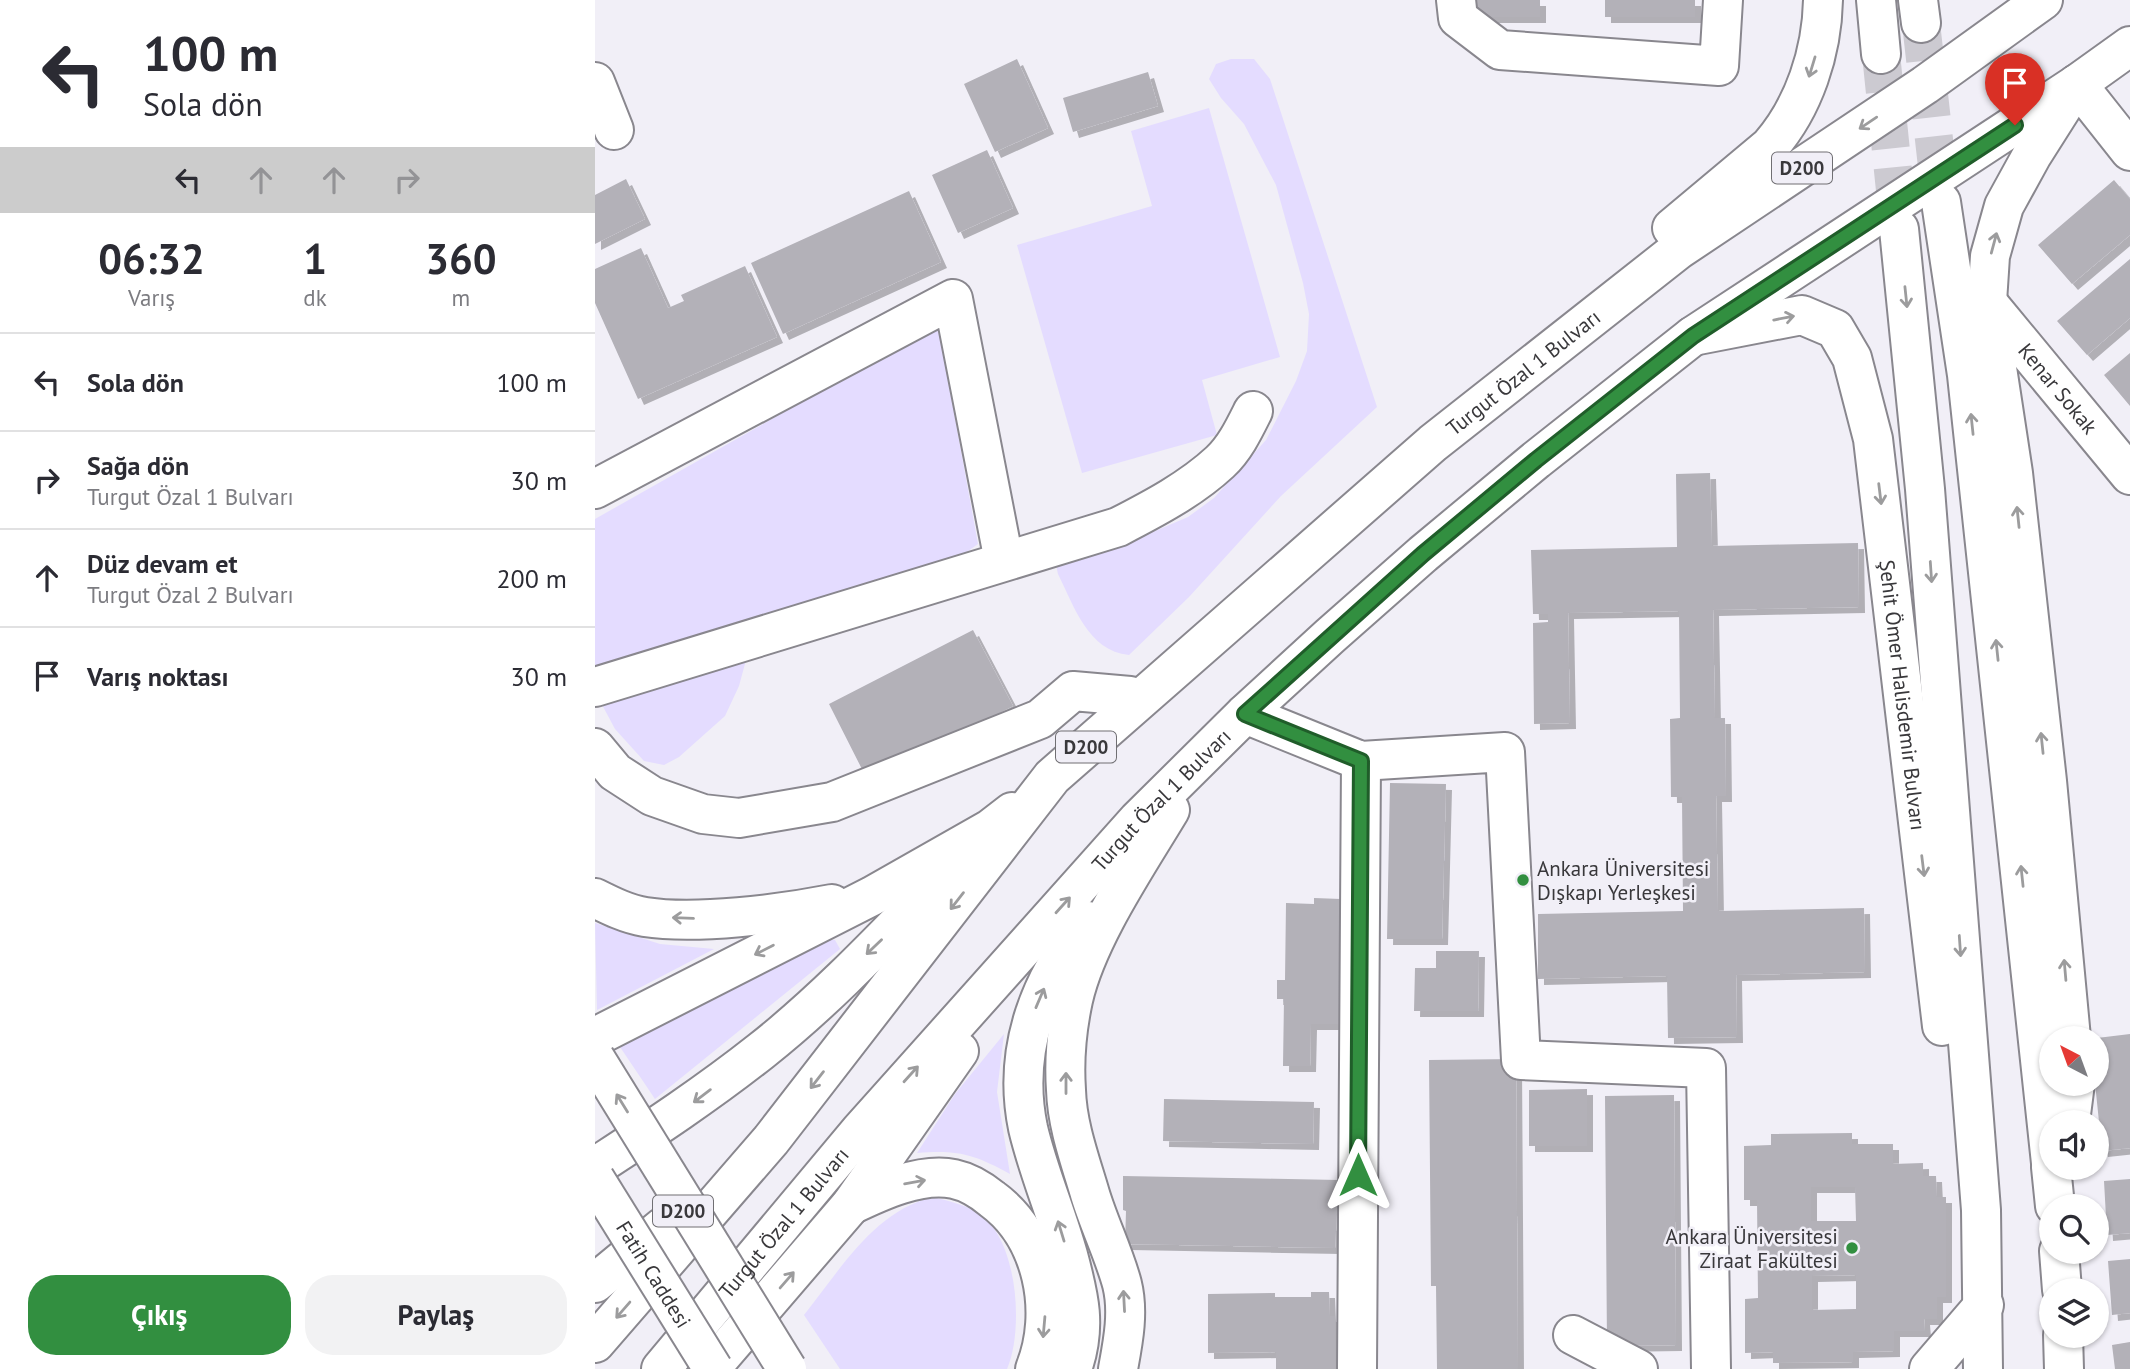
<!DOCTYPE html>
<html lang="tr">
<meta charset="utf-8">
<style>
body{margin:0;font-family:"PT Sans",sans-serif;background:#f2f2f3;color:#2b2b33;height:100vh;display:flex;flex-direction:column;font-size:26px;white-space:nowrap}
*{box-sizing:border-box;margin:0}
p{font-size:23px;color:#7c7c81}
.icon{flex:none;width:38px;height:38px;fill:none;stroke:currentColor;stroke-width:2;stroke-linecap:round;stroke-linejoin:round}
.map{position:relative;flex:1;overflow:hidden}
.sheet{display:flex;flex-direction:column;background:#fff;width:595px}
.sheet>*{flex:none}
.guide{background:#fff;color:#2b2b33;overflow:hidden}
.needle{width:46px;rotate:319deg}
.fabs{position:absolute;left:1444px;top:1026px;display:grid;gap:14px}
.fabs a{display:grid;place-items:center;width:70px;height:70px;border-radius:50%;background:#fff;box-shadow:0 2px 5px #0004;font-size:35px}
.pin{position:absolute;display:grid;place-items:center;width:60px;height:60px;color:#fff;margin:-72px -30px;border-radius:50% 50% 50% 0;rotate:-45deg;box-shadow:0 0 7px #0007}
.pin .icon{rotate:45deg}
.me{position:absolute;width:77px;margin:-38px;rotate:0deg;stroke-linejoin:round;filter:drop-shadow(0 0 5px #0008)}
.turn{display:flex;align-items:center;gap:24px;height:147px;padding:0 28px;font-size:32px}
.turn .icon{width:91px;height:91px;stroke-width:2.5}
.turn b{display:block;font-size:49px;line-height:60px}
.lanes{display:flex;align-items:center;height:66px;padding:0 28px;background:#0003;justify-content:center;gap:35px;direction:ltr}
.lanes .off{opacity:.35}
.eta{display:flex;justify-content:space-evenly;align-items:center;height:119px;text-align:center}
.eta b{font-size:42px;font-weight:700;line-height:49px}
.action{display:flex;gap:14px;margin-top:auto;padding:14px 28px}
.action a{flex:1;height:80px;border-radius:28px;background:#328f40;color:#fff;font-size:28px;font-weight:700;line-height:80px;text-align:center}
.action a+a{background:#f2f2f3;color:#2b2b33}
ul{padding:0;list-style:none}
li{display:flex;align-items:center;gap:21px;height:98px;padding:0 28px;border-top:2px solid #e1e1e2}
li div{flex:1}
li b{display:block;font-size:26px}
li em{font-style:normal}
main{display:flex;flex:1;min-height:0}
.map>svg:first-child{display:block}
.green{fill:#e4dcff}
.building{fill:#b3b1b8;fill-rule:evenodd;filter:url(#shadow)}
.lines{fill:none;stroke-linecap:round;stroke-linejoin:round}
.highway-tunnel{stroke:#cccad1;stroke-width:38;stroke-dasharray:38 19;stroke-linecap:butt}
.minor-casing{stroke:#89878e;stroke-width:42}
.major-casing{stroke:#89878e;stroke-width:42}
.highway-casing{stroke:#89878e;stroke-width:42}
.minor{stroke:#fff;stroke-width:38}
.major{stroke:#fff;stroke-width:38}
.highway{stroke:#fff;stroke-width:38}
.major-bridge-casing{stroke:#89878e;stroke-width:42;stroke-linecap:butt}
.major-bridge{stroke:#fff;stroke-width:38}
.oneway{stroke:#9c9c9d}
.route-casing{stroke:#205d2a;stroke-width:18}
.route{stroke:#328f40;stroke-width:12}
.poi-dot{fill:#328f40;stroke:#f1eff7;stroke-width:2.5}
.labels{text-anchor:middle;dominant-baseline:central;stroke-width:5;stroke-linejoin:round;paint-order:stroke}
.shield{fill:#f1eff7;stroke:#706f73;stroke-width:2}
.shield-label{font-size:19px;font-weight:bold;fill:#39383b}
.street-label{font-size:21px;fill:#39383b;stroke:#f1eff7}
.poi-label{font-size:21px;fill:#39383b;stroke:#f1eff7;text-anchor:start}
</style>
<main>
<section class="sheet">
<div class="guide">
<div class="turn"><svg class="icon" aria-label="left" viewBox="0 0 24 24"><path d="M17 20v-9H6M10 6l-5 5 5 5"/></svg><div><b>100 m</b>Sola dön</div></div>
<div class="lanes"><svg class="icon" aria-label="left" viewBox="0 0 24 24"><path d="M17 20v-9H6M10 6l-5 5 5 5"/></svg><svg class="icon off" aria-label="ahead" viewBox="0 0 24 24"><path d="M12 20V5M6 11l6-6 6 6"/></svg><svg class="icon off" aria-label="ahead" viewBox="0 0 24 24"><path d="M12 20V5M6 11l6-6 6 6"/></svg><svg class="icon off" aria-label="right" viewBox="0 0 24 24"><path d="M7 20v-9h11M14 6l5 5-5 5"/></svg></div>
</div>
<div class="eta">
<div><b>06:32</b><p>Varış</p></div>
<div><b>1</b><p>dk</p></div>
<div><b>360</b><p>m</p></div>
</div>
<ul>
<li><svg class="icon" aria-label="left" viewBox="0 0 24 24"><path d="M17 20v-9H6M10 6l-5 5 5 5"/></svg><div><b>Sola dön</b></div><em>100 m</em></li>
<li><svg class="icon" aria-label="right" viewBox="0 0 24 24"><path d="M7 20v-9h11M14 6l5 5-5 5"/></svg><div><b>Sağa dön</b><p>Turgut Özal 1 Bulvarı</p></div><em>30 m</em></li>
<li><svg class="icon" aria-label="ahead" viewBox="0 0 24 24"><path d="M12 20V5M6 11l6-6 6 6"/></svg><div><b>Düz devam et</b><p>Turgut Özal 2 Bulvarı</p></div><em>200 m</em></li>
<li><svg class="icon" aria-label="arrive" viewBox="0 0 24 24"><path d="M6 21V4h12l-3 4 3 4H6"/></svg><div><b>Varış noktası</b></div><em>30 m</em></li>
</ul>
<div class="action"><a>Çıkış</a><a>Paylaş</a></div>
</section>
<div class="map">
<svg width="1535" height="1369" viewBox="0 0 1535 1369">
<defs>
<filter id="shadow"><feDropShadow dx="6" dy="6" stdDeviation="0" flood-color="#0004"/></filter>
</defs>
<rect width="100%" height="100%" fill="#f1eff7"/>
<path class="green" d="M636 59H659L675 79 782 407 686 496 594 597 534 655C493 651 479 606 463 574L461 565 525 546 593 517 619 498 671 440 701 381 712 351 714 314 708 283 681 185 649 124 626 98 614 79 621 64Z
M614 108 685 357 607 380 622 435 487 473 422 245 557 206 536 131Z
M343 325 383 544 359 561 0 677V519Z
M154 649 144 686 130 716 84 757 69 765 49 761 20 729 4 699Z
M0 923 65 944 119 949 2 1010Z
M228 939 240 940 245 949 60 1099 23 1044Z
M409 1034 402 1092 415 1174C378 1154 364 1150 322 1153L360 1094Z
M338 1197C353 1201 372 1205 385 1214 423 1241 429 1330 412 1369H245L209 1315C245 1270 279 1211 338 1197Z"/>
<path class="building" d="M878 0H945V17H878Z
M1010 0H1100V17H1010Z
M422 59 453 128 400 152 369 84Z
M553 72 563 106 478 132 468 98Z
M392 150 418 208 363 233 337 175Z
M31 179 50 219 0 244V195Z
M1519 180 1535 199V235L1477 284 1443 245Z
M314 191 346 262 188 334 156 263Z
M46 248 73 308 89 301 86 295 150 266 182 337 43 399 0 303V269Z
M1535 259V318L1492 355 1462 321Z
M1535 353V406L1509 375Z
M1115 473 1117 546 1263 543 1264 607 1118 610 1120 718H1130L1131 796H1121L1123 911 1269 908 1270 972 1141 975 1142 1037 1073 1038 1072 976 943 979V914L1088 911 1087 797H1076L1075 719 1085 718 1084 611 973 613 975 723 939 724 938 623 953 622V614H938L936 550 1082 547 1081 474Z
M378 630 418 706 273 781 234 704Z
M795 783 851 784 847 939H792Z
M719 898 746 899 744 1024H716L715 1066H688L689 999H682V980H690L691 903 719 904Z
M841 951H884L883 1011H819L820 968H841Z
M1535 1034V1148L1507 1151 1500 1083H1502V1038Z
M921 1059 923 1369H842L841 1286H836L834 1060Z
M992 1089V1146H934V1090Z
M1079 1095 1081 1345 1012 1346 1010 1096Z
M569 1099 719 1102 718 1144 568 1141Z
M1257 1133V1144H1298V1164L1328 1163V1176H1341L1342 1197H1351V1297H1342V1319H1329L1330 1331H1299V1351L1258 1352V1362L1178 1363V1352L1150 1353V1299L1163 1298 1162 1200H1149V1146L1176 1145V1134ZM1216 1187H1260L1261 1221H1216ZM1261 1275V1309L1217 1310V1276Z
M528 1176 744 1180 740 1248 530 1244 531 1211 528 1210Z
M1535 1179V1233L1512 1235 1509 1181Z
M1535 1259V1313L1517 1315 1513 1261Z
M716 1292H734L735 1316H740V1369H681V1352L613 1353V1294L680 1293V1297H716Z
M1535 1342V1369H1520L1517 1345Z"/>
<g class="lines">
<path class="highway-tunnel" d="M1326 23 1346 202
M1286 54 1304 229"/>
<g class="minor-casing">
<g id="minor">
<path d="M861 0 863 18 905 50 1124 66 1128 0"/>
<path d="M0 82 19 130"/>
<path d="M1482 84 1535 151"/>
<path id="s1" d="M1392 302 1535 475"/>
<path d="M0 489 358 299 409 561"/>
<path d="M0 687 523 527C558 509 596 489 625 462 640 448 649 429 658 411"/>
<path d="M650 714 766 761 910 752 926 1060 1111 1068 1116 1369"/>
<path d="M0 748 20 772 57 796 108 814 144 818 237 802 445 719 478 691 535 696"/>
<path d="M978 1335 1043 1369"/>
<path d="M762 1369 766 761"/>
<path d="M1334 1369 1389 1305"/>
</g>
</g>
<g class="major-casing">
<g id="major">
<path d="M1346 202 1372 375 1456 1163"/>
<path d="M1304 229 1330 489 1386 1210 1388 1369"/>
<path id="s2" d="M1098 336 1207 315 1240 329 1257 358 1278 439 1347 1026"/>
<path d="M1476 1038 1452 781 1418 473 1392 302 1395 256 1409 206 1437 155 1482 84"/>
<path d="M1475 1122 1480 1083"/>
<path d="M1456 1167 1460 1206"/>
<path d="M1464 1251 1467 1290"/>
<path d="M1468 1335 1469 1369"/>
</g>
</g>
<g class="highway-casing">
<g id="highway">
<path d="M1281 0 1286 54"/>
<path d="M1323 0 1326 23"/>
<path d="M1077 228 1175 146C1209 107 1227 52 1228 0"/>
<path d="M0 898C16 906 32 914 50 917 101 925 186 914 237 904"/>
<path d="M0 1037 277 896 395 829 417 812"/>
<path d="M0 1167C57 1130 113 1093 166 1051 237 995 299 927 362 863"/>
<path d="M256 1205C285 1191 326 1172 359 1179 373 1182 386 1190 397 1199 448 1236 463 1312 440 1369"/>
<path d="M0 1283 68 1227"/>
<path id="s3" d="M0 1343 176 1140 457 777 838 443 1083 250 1330 85 1448 0"/>
<path id="s4" d="M66 1369 265 1131 543 820 650 714 735 636 828 554 941 460 1098 336 1482 84 1535 46"/>
<path d="M115 1369 256 1205 364 1051"/>
<path d="M477 1369C492 1327 484 1296 473 1255 461 1212 443 1171 433 1128 417 1051 444 979 493 921"/>
<path d="M523 1369C528 1342 534 1312 527 1284 519 1254 504 1224 495 1194 485 1160 472 1125 471 1090 469 1061 472 1028 478 1000 492 938 542 865 575 810"/>
</g>
</g>
<use href="#minor" class="minor"/>
<use href="#major" class="major"/>
<use href="#highway" class="highway"/>
<g class="major-bridge-casing">
<g id="major-bridge">
<path d="M0 1058 192 1369"/>
<path id="s5" d="M0 1179 118 1369"/>
</g>
</g>
<use href="#major-bridge" class="major-bridge"/>
</g>
<defs><path id="oneway-shaft" d="M-6 0H5M1.5-3L5.5 0L1.5 3" fill="none" stroke-width="1.6" stroke-linecap="round" stroke-linejoin="round" transform="scale(1.75)"/></defs>
<g class="oneway">
<use href="#oneway-shaft" transform="translate(1217 67) rotate(107)"/>
<use href="#oneway-shaft" transform="translate(1273 123) rotate(146)"/>
<use href="#oneway-shaft" transform="translate(1399 243) rotate(-75)"/>
<use href="#oneway-shaft" transform="translate(1311 297) rotate(84)"/>
<use href="#oneway-shaft" transform="translate(1189 318) rotate(-11)"/>
<use href="#oneway-shaft" transform="translate(1377 424) rotate(-96)"/>
<use href="#oneway-shaft" transform="translate(1285 494) rotate(83)"/>
<use href="#oneway-shaft" transform="translate(1423 517) rotate(-96)"/>
<use href="#oneway-shaft" transform="translate(1336 572) rotate(86)"/>
<use href="#oneway-shaft" transform="translate(1402 650) rotate(-96)"/>
<use href="#oneway-shaft" transform="translate(1447 743) rotate(-96)"/>
<use href="#oneway-shaft" transform="translate(1328 866) rotate(83)"/>
<use href="#oneway-shaft" transform="translate(1427 876) rotate(-96)"/>
<use href="#oneway-shaft" transform="translate(362 901) rotate(128)"/>
<use href="#oneway-shaft" transform="translate(468 905) rotate(-48)"/>
<use href="#oneway-shaft" transform="translate(88 918) rotate(-178)"/>
<use href="#oneway-shaft" transform="translate(1365 946) rotate(86)"/>
<use href="#oneway-shaft" transform="translate(279 947) rotate(136)"/>
<use href="#oneway-shaft" transform="translate(169 950) rotate(153)"/>
<use href="#oneway-shaft" transform="translate(1470 970) rotate(-95)"/>
<use href="#oneway-shaft" transform="translate(445 998) rotate(-67)"/>
<use href="#oneway-shaft" transform="translate(316 1074) rotate(-48)"/>
<use href="#oneway-shaft" transform="translate(222 1080) rotate(128)"/>
<use href="#oneway-shaft" transform="translate(471 1083) rotate(-90)"/>
<use href="#oneway-shaft" transform="translate(107 1096) rotate(143)"/>
<use href="#oneway-shaft" transform="translate(27 1103) rotate(-122)"/>
<use href="#oneway-shaft" transform="translate(320 1182) rotate(-10)"/>
<use href="#oneway-shaft" transform="translate(466 1231) rotate(-107)"/>
<use href="#oneway-shaft" transform="translate(192 1280) rotate(-49)"/>
<use href="#oneway-shaft" transform="translate(529 1301) rotate(-93)"/>
<use href="#oneway-shaft" transform="translate(28 1310) rotate(131)"/>
<use href="#oneway-shaft" transform="translate(449 1327) rotate(95)"/>
</g>
<g class="lines">
<g class="route-casing">
<path id="route" d="M763 1175 766 761 650 714 828 554 941 460 1098 336 1420 125"/>
</g>
<use href="#route" class="route"/>
</g>
<g class="poi-dot">
<circle cx="928" cy="880" r="7"/>
<circle cx="1257" cy="1248" r="7"/>
</g>
<g class="labels">
<g class="shield">
<rect x="1177" y="152.5" width="60" height="31" rx="5"/>
<rect x="461" y="731.5" width="60" height="31" rx="5"/>
<rect x="58" y="1195.5" width="60" height="31" rx="5"/>
</g>
<g class="shield-label">
<text x="1207" y="168">D200</text>
<text x="491" y="747">D200</text>
<text x="88" y="1211">D200</text>
</g>
<g class="street-label">
<text stroke="none"><textPath href="#s3" startOffset="1349">Turgut Özal 1 Bulvarı</textPath></text>
<text stroke="none"><textPath href="#s1" startOffset="112">Kenar Sokak</textPath></text>
<text stroke="none"><textPath href="#s2" startOffset="522">Şehit Ömer Halisdemir Bulvarı</textPath></text>
<text stroke="none"><textPath href="#s4" startOffset="758">Turgut Özal 1 Bulvarı</textPath></text>
<text stroke="none"><textPath href="#s4" startOffset="191">Turgut Özal 1 Bulvarı</textPath></text>
<text stroke="none"><textPath href="#s5" startOffset="112">Fatih Caddesi</textPath></text>
</g>
<g class="poi-label">
<text x="942" y="868">Ankara Üniversitesi<tspan x="942" dy="24">Dışkapı Yerleşkesi</tspan></text>
<text x="1243" y="1236" text-anchor="end">Ankara Üniversitesi<tspan x="1243" dy="24">Ziraat Fakültesi</tspan></text>
</g>
</g>
</svg>
<div class="fabs">
<a><svg class="needle" viewBox="-14 -14 28 28"><path d="M0-13l5 13h-10z" fill="#e53935"/><path d="M0 13l5-13h-10z" fill="#7c7c81"/></svg></a>
<a><svg class="icon" aria-label="sound" viewBox="0 0 24 24"><path d="M4 9h4l5-4v14l-5-4H4zM17 9q2 3 0 6"/></svg></a>
<a><svg class="icon" aria-label="search" viewBox="0 0 24 24"><circle cx="10" cy="10" r="6"/><path d="M15 15l6 6"/></svg></a>
<a><svg class="icon" aria-label="layers" viewBox="0 0 24 24"><path d="M12 4l9 5-9 5-9-5zM3 14l9 5 9-5"/></svg></a>
</div>
<div class="pin" style="left:1420px;top:125px;background:#d93025"><svg class="icon" aria-label="arrive" viewBox="0 0 24 24"><path d="M6 21V4h12l-3 4 3 4H6"/></svg></div>
<svg class="me" style="left:763px;top:1175px" viewBox="-20 -20 40 40"><path d="M0-17L14 15 0 8-14 15z" fill="#328f40" stroke="#fff" stroke-width="4"/></svg>
</div>
</main>
